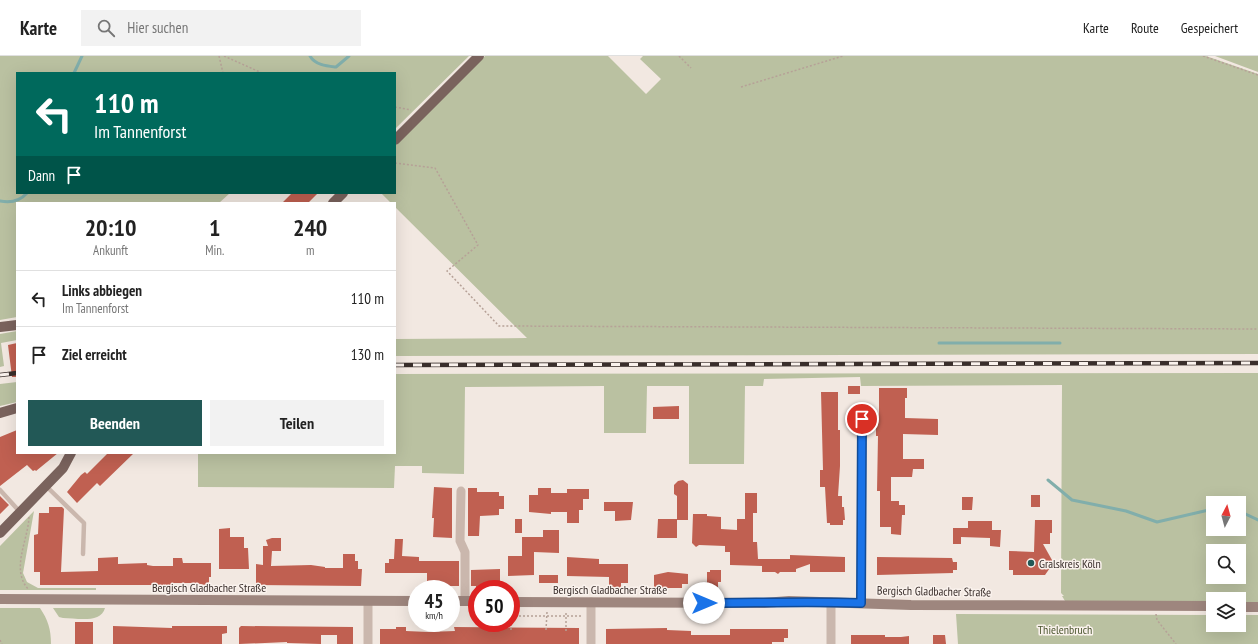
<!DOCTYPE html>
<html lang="de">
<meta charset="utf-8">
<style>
body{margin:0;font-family:"PT Sans Narrow",sans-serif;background:#f2f2f2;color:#222;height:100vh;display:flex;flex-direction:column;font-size:15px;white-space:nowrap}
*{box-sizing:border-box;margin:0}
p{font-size:13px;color:#767676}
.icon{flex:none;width:22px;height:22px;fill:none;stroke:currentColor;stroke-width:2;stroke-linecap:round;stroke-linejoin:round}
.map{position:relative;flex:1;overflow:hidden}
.panel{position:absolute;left:16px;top:146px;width:380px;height:252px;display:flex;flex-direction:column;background:#fff;border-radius:0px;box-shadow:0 4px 16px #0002}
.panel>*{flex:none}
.top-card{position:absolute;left:16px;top:16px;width:380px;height:122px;border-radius:0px;box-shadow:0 4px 16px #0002;background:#00695c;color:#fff;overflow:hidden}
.needle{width:26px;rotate:6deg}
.buttons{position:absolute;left:1206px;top:440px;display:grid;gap:8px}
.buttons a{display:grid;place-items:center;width:40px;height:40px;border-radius:0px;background:#fff;box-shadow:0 4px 16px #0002;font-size:20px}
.speed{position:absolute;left:408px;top:524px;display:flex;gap:8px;font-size:20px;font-weight:700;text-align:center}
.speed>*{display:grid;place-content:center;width:52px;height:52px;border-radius:50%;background:#fff;box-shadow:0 4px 16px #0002;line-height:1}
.speed small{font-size:10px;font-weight:400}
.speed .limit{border:6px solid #d22;background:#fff;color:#111}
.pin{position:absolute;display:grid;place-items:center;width:34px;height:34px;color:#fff;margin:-17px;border:2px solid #fff;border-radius:50%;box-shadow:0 1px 4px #0007}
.me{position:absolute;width:44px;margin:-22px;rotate:90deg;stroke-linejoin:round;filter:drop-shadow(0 0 3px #0008)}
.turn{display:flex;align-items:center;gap:14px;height:84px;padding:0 12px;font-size:18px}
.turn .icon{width:52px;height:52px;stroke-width:2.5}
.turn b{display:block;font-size:28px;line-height:34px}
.then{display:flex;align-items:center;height:38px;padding:0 12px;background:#0003;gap:8px;font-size:15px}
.eta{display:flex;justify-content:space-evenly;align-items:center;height:68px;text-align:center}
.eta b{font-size:24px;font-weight:600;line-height:28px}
.action{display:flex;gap:8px;margin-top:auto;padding:8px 12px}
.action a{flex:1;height:46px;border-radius:0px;background:#225856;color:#fff;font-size:16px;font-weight:600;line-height:46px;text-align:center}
.action a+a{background:#f2f2f2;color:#222}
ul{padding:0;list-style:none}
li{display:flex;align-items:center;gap:12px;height:56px;padding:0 12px;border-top:1px solid #e0e0e0}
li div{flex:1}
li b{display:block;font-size:15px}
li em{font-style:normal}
header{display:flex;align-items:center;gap:24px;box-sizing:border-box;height:56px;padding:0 20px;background:#fff;border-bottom:1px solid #e0e0e0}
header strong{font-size:19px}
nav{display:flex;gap:22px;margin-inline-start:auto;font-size:14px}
.search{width:280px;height:36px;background:#f2f2f2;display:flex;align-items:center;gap:10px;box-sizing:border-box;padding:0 14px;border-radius:0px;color:#767676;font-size:15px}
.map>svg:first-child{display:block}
.green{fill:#bac1a1;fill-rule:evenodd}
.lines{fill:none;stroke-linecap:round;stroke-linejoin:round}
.stream{stroke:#81aeab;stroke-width:3}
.building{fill:#c06051}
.path{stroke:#b6a197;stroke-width:1.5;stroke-dasharray:2 2;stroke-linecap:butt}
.service{stroke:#cab7ad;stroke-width:4.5}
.minor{stroke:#cab7ad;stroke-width:9}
.secondary{stroke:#9e867e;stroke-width:10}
.primary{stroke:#7a635d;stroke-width:10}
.rail-casing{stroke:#392e2b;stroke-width:4.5}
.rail{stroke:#faf2ed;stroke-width:3;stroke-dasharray:9;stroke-linecap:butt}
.route-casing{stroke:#114b97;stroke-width:10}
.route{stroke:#1a73e8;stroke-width:7}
.poi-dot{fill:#225856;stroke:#faf2ed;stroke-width:1.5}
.labels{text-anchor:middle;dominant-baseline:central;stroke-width:3;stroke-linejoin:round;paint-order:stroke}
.poi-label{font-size:12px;fill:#392e2b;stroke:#faf2ed;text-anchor:start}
.street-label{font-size:12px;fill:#392e2b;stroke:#faf2ed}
.park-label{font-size:12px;fill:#4c5630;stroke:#faf2ed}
</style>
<header>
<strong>Karte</strong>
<div class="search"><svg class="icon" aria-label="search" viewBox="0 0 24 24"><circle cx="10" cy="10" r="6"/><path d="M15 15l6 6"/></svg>Hier suchen</div>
<nav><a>Karte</a><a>Route</a><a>Gespeichert</a></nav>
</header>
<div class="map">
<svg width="1258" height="588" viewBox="0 0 1258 588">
<rect width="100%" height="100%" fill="#f2e8e1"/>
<path class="green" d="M0 0H469L395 73V17H17V137H230L219 147H17V261L0 264Z
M485 0H608L646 38 661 23 640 3 643 0H1206L1258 18V298L395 300V283L527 282 395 151V147H391L381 137H395V90Z
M1215 0H1258V16Z
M17 275V284L1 287 4 310 0 311V278Z
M1258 317V546H1239V543H1213V546L1065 545 1062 540H1064L1061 537 1062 329 861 330 860 321 764 323 763 330H745L744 408H689V330H647L646 377H604V330L465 331 464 418 422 417V410H395L394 432 198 431V397H395V318ZM1213 447H1239V473H1213ZM1213 495H1239V521H1213Z
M17 326V346L0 350V328Z
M34 455 23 517 27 526 38 532H96V534H0V490Z
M0 552H40C48 564 51 573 51 588H0Z
M53 552H105C101 568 76 562 63 562L59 561Z
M956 558 1213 559V569H1239V559H1258V588H958Z"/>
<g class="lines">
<path class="stream" d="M310 0C315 9 327 10 336 11L349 0
M74 17 82 0
M0 145C10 147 20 145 27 137
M939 287H1060
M1048 424 1072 444 1126 455 1157 466 1213 453
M1239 455 1258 464"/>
</g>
<path class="building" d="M292 137H318L308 147H282Z
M17 287V321H12L8 289Z
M848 330H860V338H848Z
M879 332H907V342H905V362L938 363V379L903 378V403H924V413H913L912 421H891V445H899V449H905V459H902L901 479 891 478V471H880V435H877L878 380H876V362H878L879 358Z
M821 336H838V374H840V410L838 440H842V451H844L845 464H843V469H830V467H827L825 431H820V414H823Z
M679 350V363H653V351Z
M17 374V397H58L36 415 35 414 33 415 27 409 0 430V381Z
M108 397H134L100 430 97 427 77 447 67 436 81 419 85 416 87 418Z
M683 424 688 428V464H677V440L674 438V429L678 425Z
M434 431 452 432V482L433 481 434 462H432Z
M468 432H477V436H499V440H504V453H499V459L480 460 479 480H468Z
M538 432H551V437H567V433H589V443H583V454H579V467H567V456H551V458L529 456V439H538Z
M745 437H757V457H753V486H757L758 503H790V499L845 501V516H810V508L796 513V516H780L778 518 775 516H762V510L730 509V496H725V490L699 489 696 491 692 487 693 458H707V460L721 461V473L737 474V463H745Z
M1031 439H1040V451H1031Z
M0 440 9 449 0 458Z
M962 441H973L972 454H962Z
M604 446H633L631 464 615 465V455H604Z
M49 451H62L64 453 61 516 98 515V502L118 501V508L147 507V509L153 510H173V502H182L183 507H211V521H209V526L205 529 196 527H171V529H40V516H34V479L38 478 39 457H49Z
M515 463H522V477H515Z
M658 463H677V482H657Z
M1035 464H1052V477H1050V488H1043L1052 504V509L1045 519H1013V514H1009V495L1034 496Z
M968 465H992V474H1001L1000 491 990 490V482L961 481V488H953V472H968Z
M230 472V481H244V492H248L249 513H219V473Z
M543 474H559V497L534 496V519L508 520V500H522V481H543Z
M272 482H281V495H272L271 510 311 509 325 511V512H343V498H355V505H358V513H362L361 530 256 529V508L263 509V490H268L266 484Z
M395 483H403L402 500 419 501V505H459V530H427V517H385V507H389V503H394Z
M567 501 599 503V508H628V527H621V532H609V521L567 520Z
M877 501 952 502 953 506H957V514H953V517L877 519Z
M500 513V525H495V532L476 531V530H471V514Z
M710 514H721V526H718V531H707V516H710Z
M668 516 688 518V528H682V532H654V519Z
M539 519H558V527H539Z
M75 566H93V588H75Z
M113 570 172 572V570H227V577L222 578V588H113Z
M241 570 353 571V588H337V579H321V588L287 587V586L239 588V572Z
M396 571H406V575L428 576 455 575 454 571 579 572V588H380V573H396Z
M667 572V574L691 575V579H730V573H788V582H784V586H772V588H606V573Z
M851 579H885V581H901L909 580V588H851Z
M933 579H945L946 588H933Z"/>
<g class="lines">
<path class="path" d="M219 0 223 17
M224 0 262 17
M679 0 691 12
M1203 0 1258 19
M741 31 843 0
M395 51 411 54
M395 107 435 112 478 189 447 215 499 270 1258 273
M29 461C28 485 10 514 29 534
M1156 558 1157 564 1176 588
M511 560H581
M511 574V555
M546 574 547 556
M566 575V556
M0 584 2 588"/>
<path class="service" d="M46 430 84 467 83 498
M0 434 20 456"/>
<path class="minor" d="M461 435 460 485 465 496V545
M861 547 862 363
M368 588V545
M591 588V546
M831 588V546"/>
<path class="secondary" d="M0 543 417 545
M451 545H477
M511 546 764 547 789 545 911 549 1213 550
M1239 551H1258"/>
<path class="primary" d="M395 84 479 0
M333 147 343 137
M0 271 17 269
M0 357 17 352
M0 477 63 412 71 397"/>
<g class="rail-casing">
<path id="rail" d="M395 309 1258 307
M0 319 17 317"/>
</g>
<use href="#rail" class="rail"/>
</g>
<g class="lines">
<g class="route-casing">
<path id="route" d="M704 547C756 547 809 545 861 547L862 363"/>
</g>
<use href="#route" class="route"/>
</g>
<circle class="poi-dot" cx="1031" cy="507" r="4"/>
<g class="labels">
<g class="poi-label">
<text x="1039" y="507">Gralskreis Köln</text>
</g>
<g class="street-label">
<text x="209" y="531">Bergisch Gladbacher Straße</text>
<text x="610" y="533">Bergisch Gladbacher Straße</text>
<text transform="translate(934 535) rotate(1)">Bergisch Gladbacher Straße</text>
</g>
<g class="park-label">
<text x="1065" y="573">Thielenbruch</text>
</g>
</g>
</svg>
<div class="buttons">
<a><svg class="needle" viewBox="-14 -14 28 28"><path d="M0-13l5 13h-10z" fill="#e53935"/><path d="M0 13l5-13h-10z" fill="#767676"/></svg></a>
<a><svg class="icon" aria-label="search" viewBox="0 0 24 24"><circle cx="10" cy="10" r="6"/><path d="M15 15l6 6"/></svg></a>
<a><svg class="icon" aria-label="layers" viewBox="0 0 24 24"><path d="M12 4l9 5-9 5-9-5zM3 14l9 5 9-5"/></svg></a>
</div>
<div class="speed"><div>45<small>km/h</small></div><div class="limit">50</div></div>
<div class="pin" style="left:862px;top:363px;background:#d93025"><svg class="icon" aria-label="arrive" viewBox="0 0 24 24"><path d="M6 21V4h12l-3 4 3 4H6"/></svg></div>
<svg class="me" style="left:704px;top:547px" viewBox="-20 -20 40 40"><circle r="19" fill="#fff"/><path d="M0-13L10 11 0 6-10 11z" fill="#1a73e8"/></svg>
<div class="top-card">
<div class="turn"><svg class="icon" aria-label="left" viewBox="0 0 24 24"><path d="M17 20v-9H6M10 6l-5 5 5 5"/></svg><div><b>110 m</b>Im Tannenforst</div></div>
<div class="then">Dann<svg class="icon" aria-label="arrive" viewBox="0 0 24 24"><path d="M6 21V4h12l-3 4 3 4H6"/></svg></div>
</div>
<section class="panel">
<div class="eta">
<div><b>20:10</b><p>Ankunft</p></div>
<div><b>1</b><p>Min.</p></div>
<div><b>240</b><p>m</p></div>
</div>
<ul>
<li><svg class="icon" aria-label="left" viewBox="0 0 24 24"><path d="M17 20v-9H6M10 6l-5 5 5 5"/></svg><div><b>Links abbiegen</b><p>Im Tannenforst</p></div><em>110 m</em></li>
<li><svg class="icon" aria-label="arrive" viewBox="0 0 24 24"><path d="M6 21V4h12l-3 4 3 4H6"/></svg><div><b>Ziel erreicht</b></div><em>130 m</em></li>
</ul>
<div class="action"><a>Beenden</a><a>Teilen</a></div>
</section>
</div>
